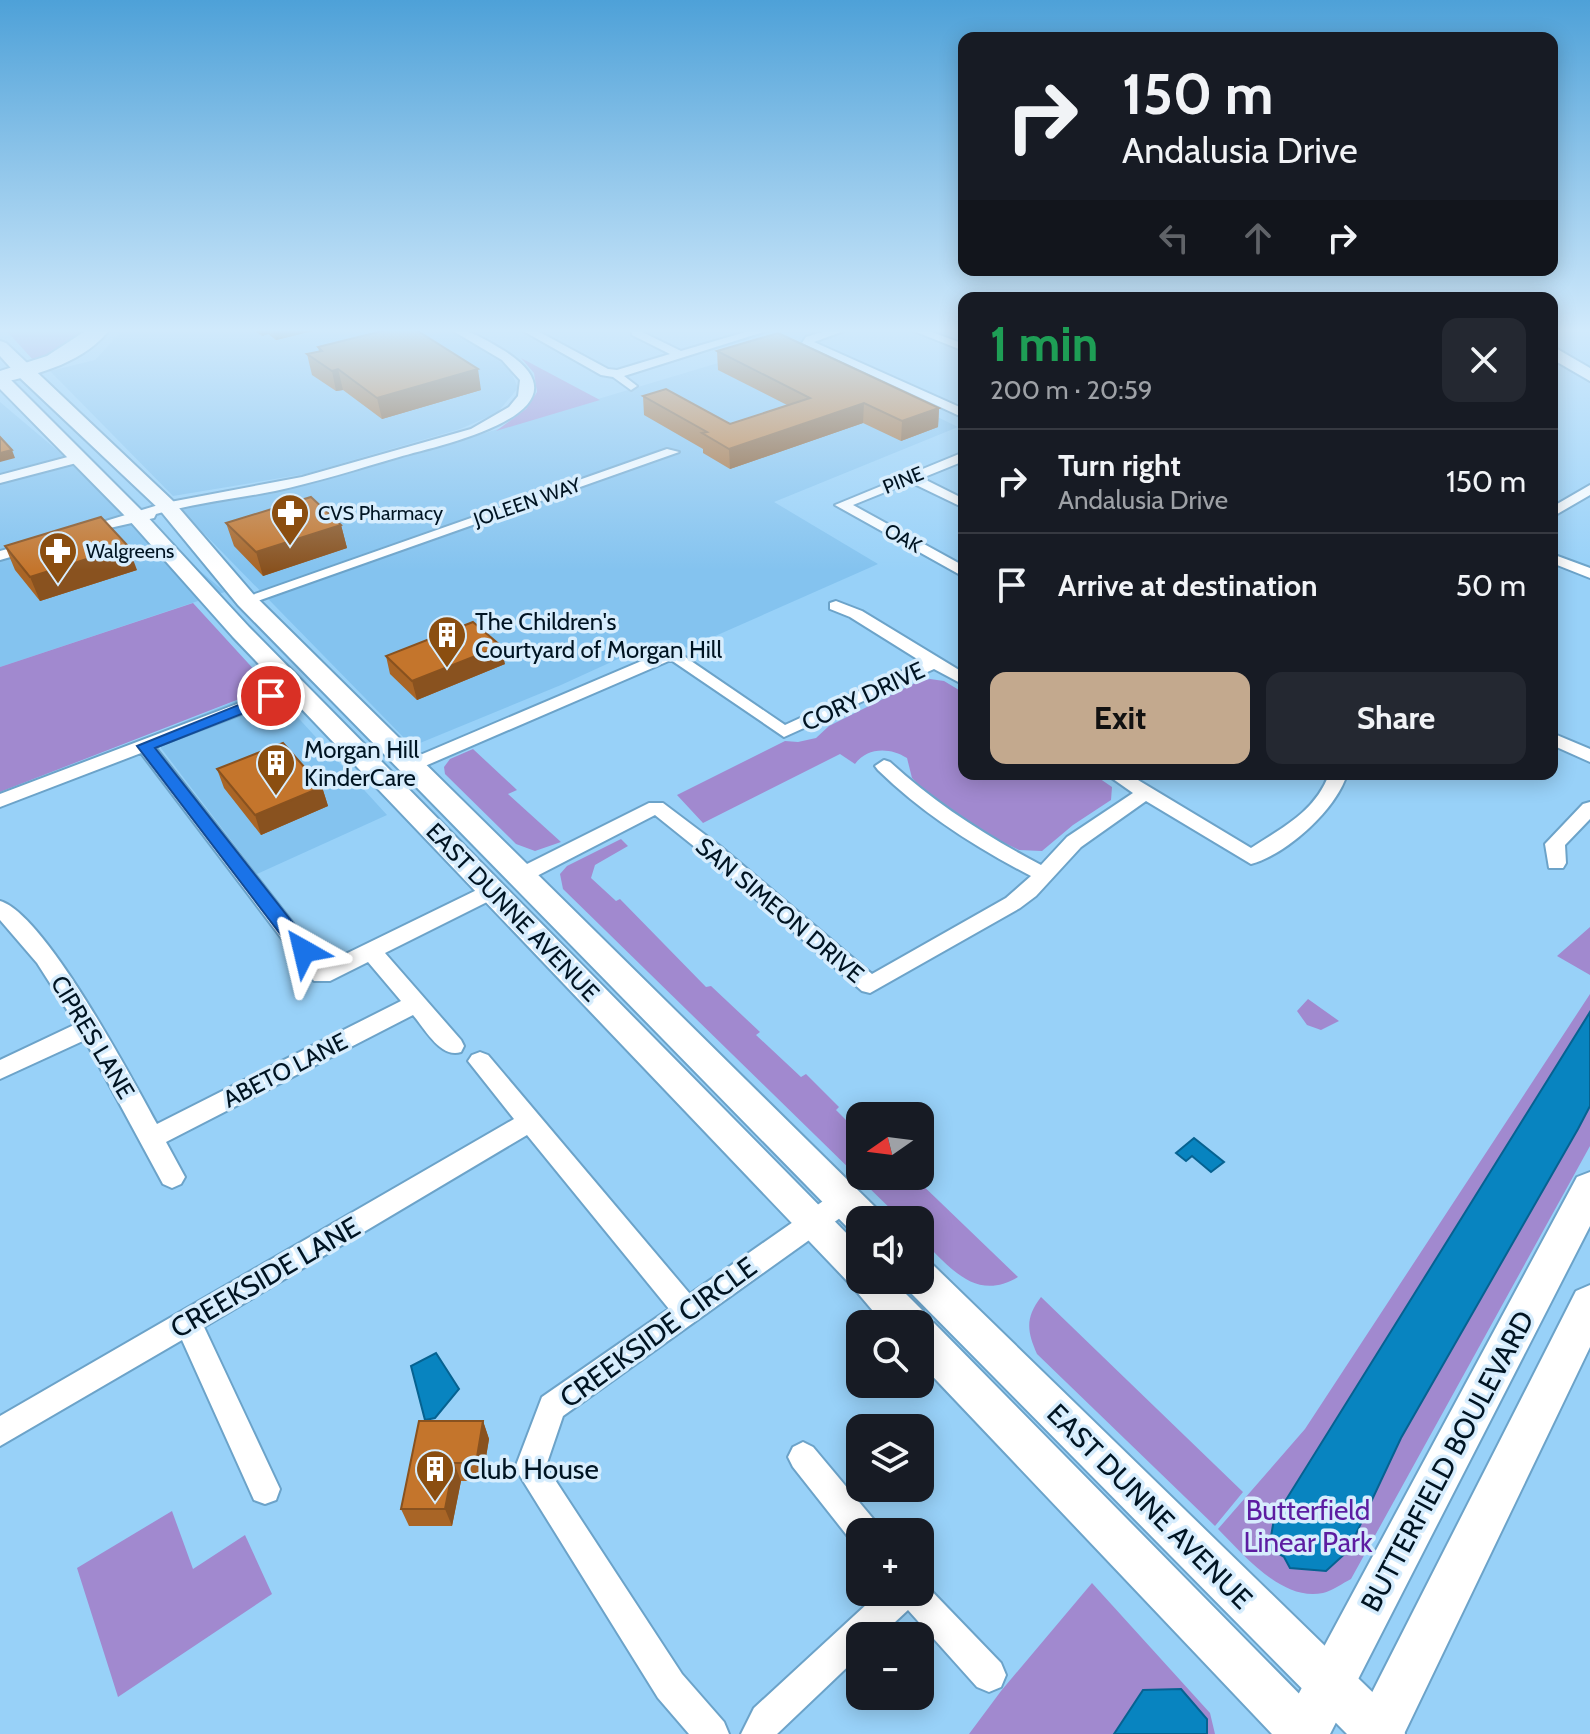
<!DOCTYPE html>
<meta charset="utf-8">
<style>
body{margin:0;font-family:Cabin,sans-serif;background:#242831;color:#f1f3f6;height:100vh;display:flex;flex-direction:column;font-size:30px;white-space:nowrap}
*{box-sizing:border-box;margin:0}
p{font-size:26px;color:#9ea1a6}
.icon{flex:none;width:44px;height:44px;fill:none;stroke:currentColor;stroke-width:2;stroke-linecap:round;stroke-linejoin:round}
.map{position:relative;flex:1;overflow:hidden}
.side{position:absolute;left:958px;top:292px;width:600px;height:488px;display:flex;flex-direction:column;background:#171b24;border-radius:16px;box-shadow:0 4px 20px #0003}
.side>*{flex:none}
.banner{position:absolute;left:958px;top:32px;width:600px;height:244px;border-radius:16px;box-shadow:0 4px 20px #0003;background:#171b24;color:#f1f3f6;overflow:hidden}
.needle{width:52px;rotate:256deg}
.buttons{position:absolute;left:846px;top:1102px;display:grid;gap:16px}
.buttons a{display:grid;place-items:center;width:88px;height:88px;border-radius:16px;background:#171b24;box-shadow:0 4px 20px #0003;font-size:40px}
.pin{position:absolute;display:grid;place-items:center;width:68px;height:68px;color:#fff;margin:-34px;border:4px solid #fff;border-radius:50%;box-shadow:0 2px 8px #0007}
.me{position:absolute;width:88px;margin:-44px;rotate:323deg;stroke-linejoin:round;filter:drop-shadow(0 0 6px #0008)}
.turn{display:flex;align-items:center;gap:28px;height:168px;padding:0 32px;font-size:36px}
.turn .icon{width:104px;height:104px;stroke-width:2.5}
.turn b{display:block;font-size:56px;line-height:68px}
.lanes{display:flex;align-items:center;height:76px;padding:0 32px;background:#0003;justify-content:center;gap:40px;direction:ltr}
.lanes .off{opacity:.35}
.round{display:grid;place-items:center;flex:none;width:84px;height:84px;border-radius:16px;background:#242831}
.headline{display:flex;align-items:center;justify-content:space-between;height:136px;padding:0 32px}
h1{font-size:48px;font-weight:700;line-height:60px;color:#1e9e55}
.action{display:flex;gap:16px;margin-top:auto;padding:16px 32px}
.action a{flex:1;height:92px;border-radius:16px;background:#c3a98e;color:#111;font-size:32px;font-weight:700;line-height:92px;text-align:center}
.action a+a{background:#242831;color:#f1f3f6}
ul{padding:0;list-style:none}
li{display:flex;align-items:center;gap:24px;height:104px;padding:0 32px;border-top:2px solid #363941}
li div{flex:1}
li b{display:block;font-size:30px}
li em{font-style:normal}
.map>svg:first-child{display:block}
.built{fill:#84c3ef}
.green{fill:#a189cf}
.water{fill:#0884c0;stroke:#066291;stroke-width:2}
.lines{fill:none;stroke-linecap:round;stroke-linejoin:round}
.street-casing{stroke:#6ca3c9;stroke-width:4}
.secondary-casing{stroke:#6ca3c9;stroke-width:4}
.primary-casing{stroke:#6ca3c9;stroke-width:4}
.highway-casing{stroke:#6ca3c9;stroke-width:4}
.street{fill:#fff;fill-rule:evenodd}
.secondary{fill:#fff;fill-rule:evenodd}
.primary{fill:#fff;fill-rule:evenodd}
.highway{fill:#fff;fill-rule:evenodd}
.wall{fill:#a96526}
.shaded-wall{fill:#89521f}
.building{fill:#c4752c;stroke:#89521f;stroke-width:2}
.route{fill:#1a73e8;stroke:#114b97;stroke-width:2}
.labels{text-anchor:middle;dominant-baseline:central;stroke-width:7;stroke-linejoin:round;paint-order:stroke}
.far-street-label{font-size:20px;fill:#001422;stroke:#d7edfd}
.far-poi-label{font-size:20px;fill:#001422;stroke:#d7edfd;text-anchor:start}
.poi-label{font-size:24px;fill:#001422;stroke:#d7edfd;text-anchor:start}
.street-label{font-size:24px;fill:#001422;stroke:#d7edfd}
.near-street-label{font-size:28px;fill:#001422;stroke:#d7edfd}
.near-poi-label{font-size:28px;fill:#001422;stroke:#d7edfd;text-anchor:start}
.near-park-label{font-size:28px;fill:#5d1da1;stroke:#d7edfd}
</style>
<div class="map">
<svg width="1590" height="1734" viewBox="0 0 1590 1734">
<rect width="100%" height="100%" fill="#98d1f8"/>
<path class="built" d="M124 328H445L509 367 518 388 497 413 460 429 305 474 173 496 50 371 95 360Z
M785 343 958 427 774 502 878 564 688 648 669 640 647 642 631 653 561 685 420 743 410 744 181 510 398 459Z
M0 402 225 592 0 667Z
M270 687 387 815 257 874 151 735Z"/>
<path class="green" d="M4 328H87L53 355 35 362Z
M521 358 600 400 496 431 526 409 537 392 534 373Z
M193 603 270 687 0 792V667Z
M930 679 944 681 964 693V774H1093L1112 787 1111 800 1073 825 1042 851 1019 850 994 838 927 793 912 778 907 758C890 747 867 747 855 764L840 754 703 823 677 795 785 741 798 742 816 738 829 726 917 682Z
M473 749 517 790 508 794 561 842 535 851 516 844 445 774 444 767 450 759Z
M621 839 628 846 595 865 591 878 616 901 620 899 706 987 711 986 760 1032 756 1035 801 1077 806 1074 839 1107 836 1110 855 1129 860 1127V1176H913L1018 1277C975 1303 949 1266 920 1238V1220H902L563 889 560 874 567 866Z
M1590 927V975L1557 956Z
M1590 994V1146L1351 1579C1343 1583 1332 1591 1323 1593 1282 1602 1243 1554 1218 1529L1305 1429Z
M1308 999 1339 1021 1321 1030 1307 1025 1297 1011Z
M1041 1297 1243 1492 1215 1526 1037 1354C1027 1331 1025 1318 1041 1297Z
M172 1511 193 1569 245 1535 272 1594 118 1697 77 1568Z
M1092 1583 1210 1713 1215 1734H969L1001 1691Z"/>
<path class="water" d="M1590 1012V1106L1578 1129 1401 1438 1348 1551 1326 1571 1290 1568 1284 1557 1269 1548 1274 1519Z
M1194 1138 1224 1162 1211 1172 1192 1156 1186 1161 1176 1153Z
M436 1353 459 1389 435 1418 425 1420 411 1366Z
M1181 1689 1207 1719V1734H1114L1143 1690Z"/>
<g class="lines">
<g class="street-casing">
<path id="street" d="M448 328C468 328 486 340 503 350 602 412 437 446 399 457 358 469 317 482 275 491 235 499 195 503 156 514L154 518 83 534 76 530 165 503 302 477 471 429 509 407 518 396 520 380 502 360Z
M518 328H532L608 369 617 370 670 354 632 335V331H640L681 351 759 328H776L624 376 637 386 631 390 613 377 601 375Z
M835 328H852L814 342 964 409V418L802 343 806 337Z
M906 328H921L964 344V351Z
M667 449 679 452 252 603H240L238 600Z
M964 452V461L922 478 964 499V508L910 482 853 505 964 566V577L835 505Z
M79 454 84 455V461L0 483V475Z
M1590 485V495L1552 517V507Z
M33 542 40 546 38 549 0 560V551Z
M1552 554 1590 568V578L1552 563Z
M836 601 862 611 964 673V685L934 669 784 737 671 660 418 769 412 771 403 765 406 761 672 648 785 725 922 662 850 617 830 609V603Z
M295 682 301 683 304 687 301 691 155 747 325 964 485 886H499L502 891 499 896 385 953 461 1040 464 1046 461 1052C441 1059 425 1029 413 1015L166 1142 185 1177 181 1184 172 1188 163 1184 85 1040 0 1079V1060L76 1024 37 963 0 920V901C45 914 132 1079 157 1124L401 1001 368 962 330 981H314L141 753 0 807V794Z
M1552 733 1590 749V762L1552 745Z
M884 760 890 762C936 804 986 836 1041 865L1067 837 1133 793 1106 774H1128L1251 848C1282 828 1316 811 1329 774H1347C1336 810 1287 854 1251 864L1146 801 1081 847 1036 896 1020 908 870 993 862 991 706 856 655 815 529 880H515L512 875 515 870 649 803H663L720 846 872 974 1006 898 1031 876C975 847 923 814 878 770L875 766Z
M1590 802V819L1565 845 1566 863 1563 868H1549L1545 844 1583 804Z
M480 1052 488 1055 690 1294 836 1192 845 1189 854 1192 858 1200 854 1208 563 1416 546 1466 682 1674 724 1722 729 1734H689L658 1698 515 1468 542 1397 669 1309 527 1135 204 1327 280 1489 276 1500 265 1504 254 1500 182 1340 0 1446V1416L514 1119 468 1061 472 1055Z
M803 1442 813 1447 875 1521 879 1532H860V1546L853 1543 793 1467 788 1457 793 1447Z
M920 1579 1001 1663 1006 1675 1001 1687 989 1692 977 1687 908 1610 880 1636H860V1655L777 1734H741L754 1708 880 1592H920Z"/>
</g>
<g class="secondary-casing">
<path id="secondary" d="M0 341 6 343 173 501 254 595 877 1209 882 1220H860V1234L851 1231 238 605 159 509 18 376 0 356Z
M0 374 6 375 143 512 249 627 860 1247V1280H892L923 1311 927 1321 934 1323 1322 1717 1329 1734H1272L920 1363V1324H884L851 1285 233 637 129 520 0 389Z
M920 1260 933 1265 1398 1717 1405 1734H1347L907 1289 903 1280H920Z"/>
</g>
<g class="primary-casing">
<path id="primary" d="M1552 346 1590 368V381L1552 359Z
M1590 1172V1226L1330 1734H1277L1577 1177Z
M1590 1285V1347L1404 1734H1351L1576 1291Z"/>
</g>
<g class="highway-casing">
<path id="highway" d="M90 328H111C85 362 40 374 0 383V371L47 356Z"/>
</g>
<use href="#street" class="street"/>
<use href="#secondary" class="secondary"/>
<use href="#primary" class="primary"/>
<use href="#highway" class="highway"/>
</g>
<path class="wall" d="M251 328H325L276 340 268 334 262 336Z
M318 347 481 390 382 419 343 390 336 391 312 375 307 354 319 351Z
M717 351 939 408 938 427 901 441 863 423 730 469 703 453V449L644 415 643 396 730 424 787 405 718 370Z
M226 523 341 525 347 548 263 576 234 546Z
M5 546 137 570 40 601 15 570Z
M386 656 505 664 417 700 390 674Z
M217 769 322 787 328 806 261 835 224 788Z
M483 1421 489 1439 482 1481H461L452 1526H409L401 1509Z"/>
<path class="shaded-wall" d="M260 328H267L268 334 262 336Z
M273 328H325L276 340Z
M338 369 343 390 336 391 332 371Z
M478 369 481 390 382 419 377 398Z
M864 403 863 423 730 469 729 449Z
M939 408 938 427 901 441 902 421Z
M12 450 15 458 0 462V453Z
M341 525 347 548 263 576 256 552Z
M128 546 137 570 40 601 30 577Z
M501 646 505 664 417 700 412 681Z
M322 787 328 806 261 835 255 815Z
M483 1421 489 1439 482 1481 476 1463Z
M454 1463 461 1481 452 1526 445 1509Z"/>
<path class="building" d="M394 328H413L478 369 377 398 338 369 332 371 307 354 322 351 318 347Z
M778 333 939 408 902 421 864 403 729 449 702 433 707 432 643 396 666 389 730 424 810 398 717 351Z
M0 437 12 450 0 453Z
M311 497 341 525 256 552 226 523Z
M101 517 128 546 30 577 5 546Z
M473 622 501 646 412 681 386 656Z
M283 743 322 787 255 815 217 769Z
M419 1421H483L476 1463H454L445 1509H401Z"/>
<linearGradient id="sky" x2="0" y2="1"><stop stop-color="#4ea1d8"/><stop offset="0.58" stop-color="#d1eafc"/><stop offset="1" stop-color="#d1eafc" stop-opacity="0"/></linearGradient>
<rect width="1590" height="570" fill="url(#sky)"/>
<path class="route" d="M271 692 279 696 277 700 155 748 311 946 314 951 304 958 297 956 137 746Z"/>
<defs>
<g id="pharmacy-pin" transform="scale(2)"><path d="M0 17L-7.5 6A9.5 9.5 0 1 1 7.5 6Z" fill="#8b4e10" stroke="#d7edfd"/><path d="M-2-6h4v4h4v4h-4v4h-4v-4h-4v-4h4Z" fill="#fff"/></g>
<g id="building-pin" transform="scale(2)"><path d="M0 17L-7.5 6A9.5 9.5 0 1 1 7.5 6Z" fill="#8b4e10" stroke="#d7edfd"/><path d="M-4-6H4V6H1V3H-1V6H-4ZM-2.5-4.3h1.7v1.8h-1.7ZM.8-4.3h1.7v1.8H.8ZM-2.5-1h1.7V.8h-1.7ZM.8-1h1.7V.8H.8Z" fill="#fff"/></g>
</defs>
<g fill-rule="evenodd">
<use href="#pharmacy-pin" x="290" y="513"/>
<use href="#pharmacy-pin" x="58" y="551"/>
<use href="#building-pin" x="447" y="635"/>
<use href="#building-pin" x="276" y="763"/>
<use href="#building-pin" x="435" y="1469"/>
</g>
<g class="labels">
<g class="far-street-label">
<text transform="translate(903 480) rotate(-22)">PINE</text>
<text transform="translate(527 502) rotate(-19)">JOLEEN WAY</text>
<text transform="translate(903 538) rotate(29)">OAK</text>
</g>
<g class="far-poi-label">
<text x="318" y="513">CVS Pharmacy</text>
<text x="86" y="551">Walgreens</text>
</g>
<g class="poi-label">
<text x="475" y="621">The Children's<tspan x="475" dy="28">Courtyard of Morgan Hill</tspan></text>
<text x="304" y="749">Morgan Hill<tspan x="304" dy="28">KinderCare</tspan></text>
</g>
<g class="street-label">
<text transform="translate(863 696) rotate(-25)">CORY DRIVE</text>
<text transform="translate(780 910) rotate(40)">SAN SIMEON DRIVE</text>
<text transform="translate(513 912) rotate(46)">EAST DUNNE AVENUE</text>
<text transform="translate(93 1037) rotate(59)">CIPRES LANE</text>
<text transform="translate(285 1070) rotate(-27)">ABETO LANE</text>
</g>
<g class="near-street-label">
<text transform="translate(265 1277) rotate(-30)">CREEKSIDE LANE</text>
<text transform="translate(658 1332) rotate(-36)">CREEKSIDE CIRCLE</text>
<text transform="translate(1447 1461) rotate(-62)">BUTTERFIELD BOULEVARD</text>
<text transform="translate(1150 1506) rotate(45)">EAST DUNNE AVENUE</text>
</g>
<g class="near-poi-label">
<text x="463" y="1469">Club House</text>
</g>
<g class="near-park-label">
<text x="1308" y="1510">Butterfield<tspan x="1308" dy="32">Linear Park</tspan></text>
</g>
</g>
</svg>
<div class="buttons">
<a><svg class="needle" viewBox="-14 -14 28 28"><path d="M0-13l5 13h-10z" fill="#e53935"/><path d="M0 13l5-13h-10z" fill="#9ea1a6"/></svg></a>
<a><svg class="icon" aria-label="sound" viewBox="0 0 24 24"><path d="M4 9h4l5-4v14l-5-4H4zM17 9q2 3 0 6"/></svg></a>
<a><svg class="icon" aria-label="search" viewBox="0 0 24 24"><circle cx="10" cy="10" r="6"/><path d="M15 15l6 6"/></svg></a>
<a><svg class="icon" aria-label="layers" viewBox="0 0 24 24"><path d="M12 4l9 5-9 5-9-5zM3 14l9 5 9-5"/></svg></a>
<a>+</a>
<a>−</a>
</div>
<div class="pin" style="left:271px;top:696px;background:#d93025"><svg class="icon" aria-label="arrive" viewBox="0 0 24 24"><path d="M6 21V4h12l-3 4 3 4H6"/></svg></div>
<svg class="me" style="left:304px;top:951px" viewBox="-20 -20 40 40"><path d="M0-17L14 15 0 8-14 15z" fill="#1a73e8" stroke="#fff" stroke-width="4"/></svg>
<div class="banner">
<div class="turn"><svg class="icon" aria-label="right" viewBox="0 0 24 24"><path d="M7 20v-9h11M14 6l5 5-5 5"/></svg><div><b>150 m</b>Andalusia Drive</div></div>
<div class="lanes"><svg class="icon off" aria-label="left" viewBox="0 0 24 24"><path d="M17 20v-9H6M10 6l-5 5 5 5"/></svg><svg class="icon off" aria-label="ahead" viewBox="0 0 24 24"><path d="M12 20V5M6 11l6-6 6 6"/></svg><svg class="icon" aria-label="right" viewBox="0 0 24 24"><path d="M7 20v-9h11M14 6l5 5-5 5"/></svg></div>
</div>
<section class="side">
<div class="headline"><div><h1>1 min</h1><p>200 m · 20:59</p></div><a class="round"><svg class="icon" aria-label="close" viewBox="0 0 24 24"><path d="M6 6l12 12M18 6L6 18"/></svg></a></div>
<ul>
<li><svg class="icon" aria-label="right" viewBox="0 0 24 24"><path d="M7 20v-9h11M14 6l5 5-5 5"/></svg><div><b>Turn right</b><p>Andalusia Drive</p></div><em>150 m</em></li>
<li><svg class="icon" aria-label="arrive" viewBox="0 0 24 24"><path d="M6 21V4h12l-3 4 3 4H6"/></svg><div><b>Arrive at destination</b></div><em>50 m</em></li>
</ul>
<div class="action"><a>Exit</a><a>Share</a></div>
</section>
</div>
